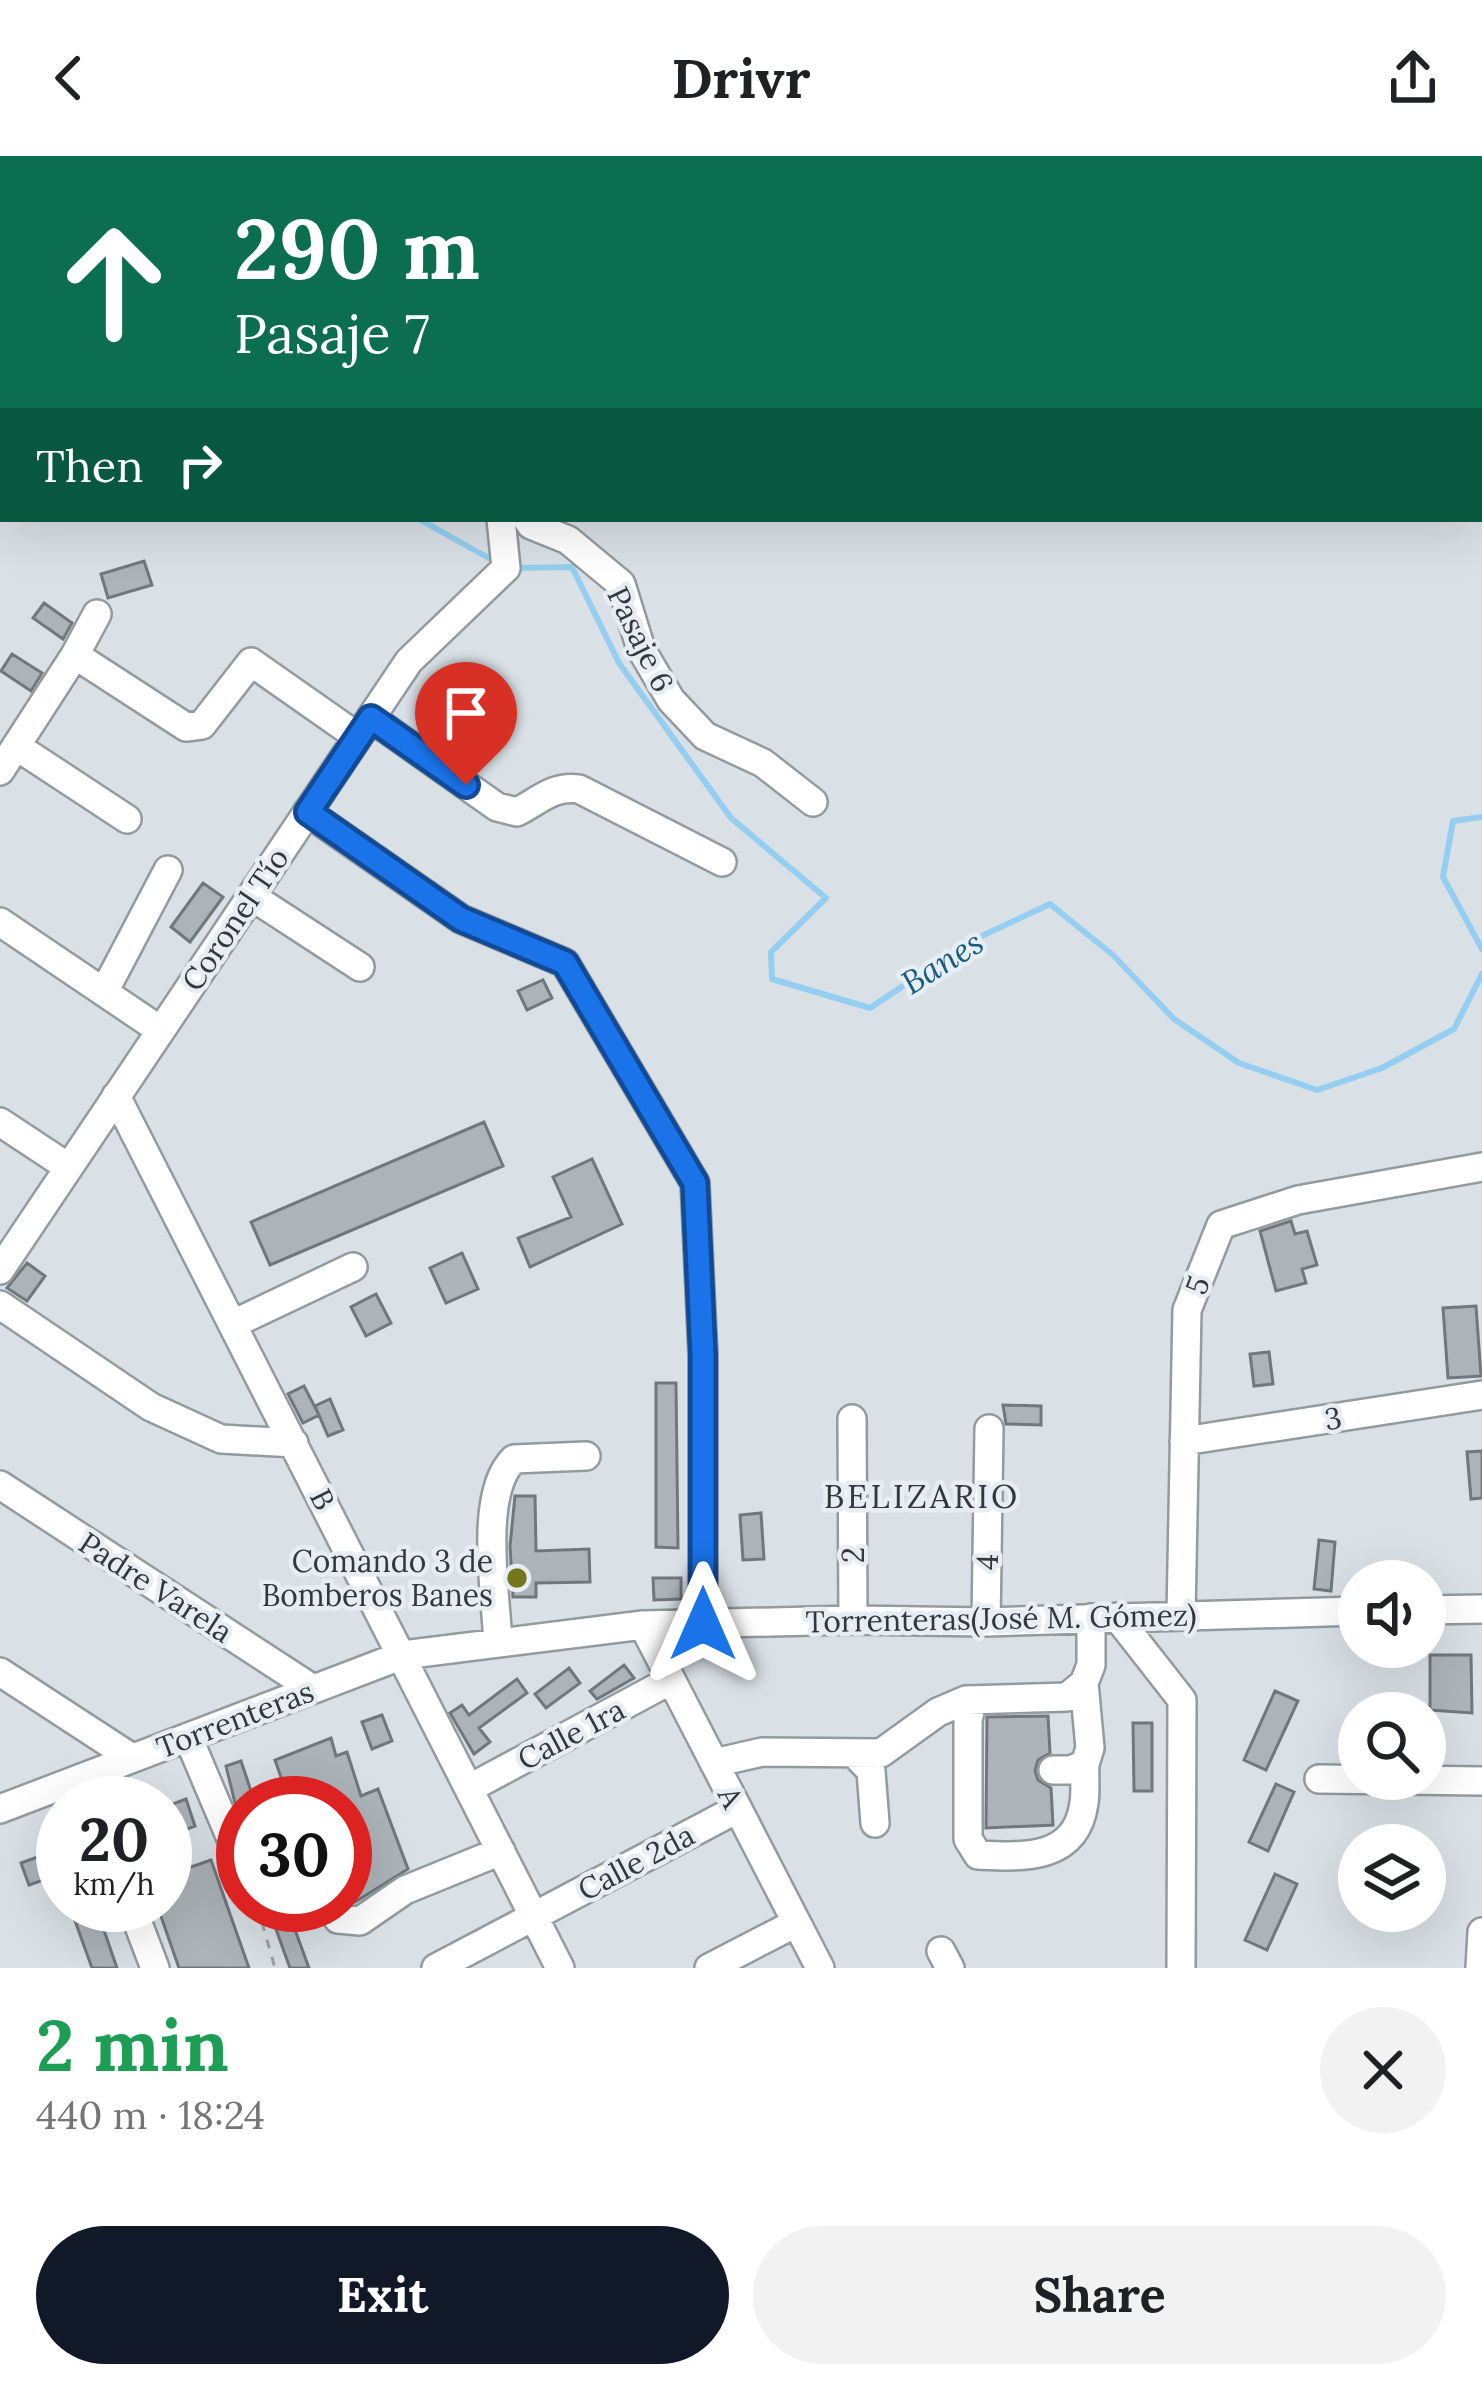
<!DOCTYPE html>
<meta charset="utf-8">
<style>
body{margin:0;font-family:Lora,serif;background:#f2f2f2;color:#202124;height:100vh;display:flex;flex-direction:column;font-size:45px;white-space:nowrap}
*{box-sizing:border-box;margin:0}
p{font-size:39px;color:#757577}
.icon{flex:none;width:66px;height:66px;fill:none;stroke:currentColor;stroke-width:2;stroke-linecap:round;stroke-linejoin:round}
.map{position:relative;height:1812px;overflow:hidden}
.panel{display:flex;flex-direction:column;background:#fff;flex:1}
.panel>*{flex:none}
.hud{position:absolute;left:0px;top:0px;width:1482px;height:366px;box-shadow:0 12px 48px #0002;background:#0b6e4f;color:#fff;overflow:hidden}
.buttons{position:absolute;left:1338px;top:1404px;display:grid;gap:24px}
.buttons a{display:grid;place-items:center;width:108px;height:108px;border-radius:50%;background:#fff;box-shadow:0 12px 48px #0002;font-size:60px}
.speed{position:absolute;left:36px;top:1620px;display:flex;gap:24px;font-size:60px;font-weight:700;text-align:center}
.speed>*{display:grid;place-content:center;width:156px;height:156px;border-radius:50%;background:#fff;box-shadow:0 12px 48px #0002;line-height:1}
.speed small{font-size:30px;font-weight:400}
.speed .limit{border:18px solid #d22;background:#fff;color:#111}
.pin{position:absolute;display:grid;place-items:center;width:102px;height:102px;color:#fff;margin:-123px -51px;border-radius:50% 50% 50% 0;rotate:-45deg;box-shadow:0 0 12px #0007}
.pin .icon{rotate:45deg}
.me{position:absolute;width:132px;margin:-66px;rotate:0deg;stroke-linejoin:round;filter:drop-shadow(0 0 9px #0008)}
.turn{display:flex;align-items:center;gap:42px;height:252px;padding:0 36px;font-size:54px}
.turn .icon{width:156px;height:156px;stroke-width:2.5}
.turn b{display:block;font-size:84px;line-height:102px}
.then{display:flex;align-items:center;height:114px;padding:0 36px;background:#0003;gap:24px;font-size:45px}
.round{display:grid;place-items:center;flex:none;width:126px;height:126px;border-radius:63px;background:#f2f2f2}
.head{display:flex;align-items:center;justify-content:space-between;height:204px;padding:0 36px}
h1{font-size:72px;font-weight:700;line-height:90px;color:#1e9e55}
.action{display:flex;gap:24px;margin-top:auto;padding:24px 36px}
.action a{flex:1;height:138px;border-radius:72px;background:#111827;color:#fff;font-size:48px;font-weight:700;line-height:138px;text-align:center}
.action a+a{background:#f2f2f2;color:#202124}
header{display:flex;justify-content:space-between;align-items:center;height:156px;padding:0 36px;background:#fff;font-size:54px;font-weight:700}
.map>svg:first-child{display:block}
.lines{fill:none;stroke-linecap:round;stroke-linejoin:round}
.stream{stroke:#95cef0;stroke-width:6}
.building{fill:#acb4b9;stroke:#71787c;stroke-width:3}
.minor-casing{stroke:#939b9f;stroke-width:32}
.path{stroke:#9aa0a4;stroke-width:3;stroke-dasharray:9 9;stroke-linecap:butt}
.minor{stroke:#fff;stroke-width:27}
.route-casing{stroke:#114b97;stroke-width:30}
.route{stroke:#1a73e8;stroke-width:21}
.poi-dot{fill:#73771f;stroke:#e6eef3;stroke-width:4.5}
.labels{text-anchor:middle;dominant-baseline:central;stroke-width:9;stroke-linejoin:round;paint-order:stroke}
.street-label{font-size:30px;fill:#34383a;stroke:#e6eef3}
.poi-label{font-size:30px;fill:#34383a;stroke:#e6eef3;text-anchor:end}
.water-label{font-size:33px;font-style:italic;fill:#185c7d;stroke:#e6eef3}
.neighbourhood-label{font-size:33px;letter-spacing:3px;fill:#34383a;stroke:#e6eef3}
</style>
<header><svg class="icon" aria-label="back" viewBox="0 0 24 24"><path d="M15 5l-7 7 7 7"/></svg>Drivr<svg class="icon" aria-label="share" viewBox="0 0 24 24"><path d="M12 15V3M7 8l5-5 5 5M5 13v7h14v-7"/></svg></header>
<div class="map">
<svg width="1482" height="1812" viewBox="0 0 1482 1812">
<rect width="100%" height="100%" fill="#d9e1e6"/>
<g class="lines">
<path class="stream" d="M0 177 3 170
M419 363 494 405
M512 412 572 411 619 507 731 662 826 742 771 796 772 823 870 852 969 786 1050 748 1113 799 1174 863 1239 907 1317 934 1382 912 1454 873 1482 818
M1482 661 1453 665 1443 721 1482 793"/>
</g>
<path class="building" d="M144 405 152 429 108 442 101 418Z
M44 447 72 467 63 483 33 462Z
M12 498 42 517 31 535 1 515Z
M203 727 223 741 190 786 171 771Z
M543 824 552 842 527 854 518 835Z
M484 966 503 1010 270 1109 251 1066Z
M592 1003 622 1068 530 1111 518 1082 571 1061 553 1021Z
M1291 1065 1295 1078 1307 1075 1317 1109 1302 1113 1306 1127 1276 1135 1260 1075Z
M462 1097 478 1133 446 1147 430 1112Z
M27 1107 45 1120 27 1145 7 1132Z
M376 1138 391 1167 366 1180 351 1151Z
M1476 1150 1481 1220 1448 1222 1443 1152Z
M1269 1196 1273 1228 1254 1230 1250 1198Z
M656 1227H676L678 1392 656 1391Z
M304 1230 319 1259 303 1267 288 1238Z
M330 1243 343 1274 328 1280 315 1250Z
M1003 1249 1041 1250V1269L1006 1268Z
M1482 1295V1342L1471 1343 1467 1296Z
M515 1340H535L536 1395 589 1393 590 1426 536 1427V1441H513L510 1390Z
M761 1357 764 1403 743 1404 740 1359Z
M1319 1384 1335 1386 1331 1435 1314 1433Z
M653 1422H681V1443L654 1444Z
M1430 1499H1471L1472 1557 1430 1554Z
M624 1509 634 1522 597 1543 590 1535Z
M569 1512 580 1527 546 1552 535 1538Z
M517 1523 527 1537 479 1572 490 1586 474 1598 450 1557 462 1549 469 1559Z
M1275 1535 1298 1545 1266 1614 1244 1604Z
M382 1559 392 1585 372 1593 362 1566Z
M1048 1560 1050 1597 1038 1604 1035 1615 1038 1624 1051 1632 1053 1669 986 1672 987 1561Z
M1133 1567H1152V1635H1134Z
M331 1582 336 1600 347 1596 361 1640 378 1633 408 1713 355 1746 345 1741V1647H235L226 1610 241 1605 251 1635 282 1624 275 1604Z
M1276 1628 1294 1636 1268 1695 1249 1686Z
M186 1643 195 1670 165 1681V1651Z
M63 1692V1717L29 1729 21 1707Z
M211 1704 249 1812H179L157 1749H165V1720Z
M1275 1718 1297 1728 1267 1794 1245 1784Z
M97 1754 117 1812H92L74 1762Z
M290 1760 309 1812H290L273 1765Z"/>
<g class="lines">
<g class="minor-casing">
<path id="minor" d="M314 0 315 3
M527 363 531 369 568 384 621 428 641 493 671 544 705 580 763 607 813 646
M75 499 186 571 202 569 251 506 358 581
M371 562 497 651 517 656C539 645 553 629 579 633L722 706
M16 590 127 663
M0 615 75 499 97 458
M307 656 461 763 565 807 695 1027 703 1199V1468
M251 740 360 811
M0 766 160 874
M104 836 168 714
M116 940 560 1812
M0 966 68 1011
M0 1114 409 505 506 412 501 363
M0 1149 151 1251 221 1283 294 1287
M233 1168 353 1111
M852 1263 853 1464
M1184 1285 1482 1239
M0 1329 313 1533
M1425 1454 1482 1453
M1181 1459 1187 1154 1221 1069 1298 1044 1482 1011
M1117 1461 1182 1544 1181 1812
M986 1466 989 1273
M643 1469 820 1812
M498 1487C496 1439 478 1337 514 1303L586 1300
M0 1516 132 1602
M972 1544 968 1565V1683L978 1699C1023 1701 1076 1705 1084 1647 1086 1635 1084 1621 1085 1608
M188 1581 243 1711
M854 1597 871 1615 875 1667
M714 1607 762 1596 881 1597 938 1556 966 1544 1067 1541 1084 1527 1091 1509V1462
M1053 1614H1071L1085 1608 1090 1592 1084 1527
M1319 1623 1482 1625
M470 1632 671 1524
M0 1653 403 1499 643 1469 853 1464 986 1466 1359 1455
M131 1749 155 1812
M329 1749 338 1763 360 1765 405 1734 501 1695
M941 1795 950 1812
M436 1812 737 1653
M709 1812 796 1767
M1480 1812 1482 1776"/>
</g>
<path class="path" d="M257 1749 275 1812"/>
<use href="#minor" class="minor"/>
</g>
<g class="lines">
<g class="route-casing">
<path id="route" d="M466 629 371 562 308 656 461 763 565 807 695 1027 703 1199V1468"/>
</g>
<use href="#route" class="route"/>
</g>
<circle class="poi-dot" cx="517" cy="1422" r="12"/>
<g class="labels">
<g class="street-label">
<text transform="translate(641 483) rotate(64)">Pasaje 6</text>
<text transform="translate(235 763) rotate(-56)">Coronel Tío</text>
<text transform="translate(1197 1129) rotate(-68)">5</text>
<text transform="translate(1333 1262) rotate(-9)">3</text>
<text transform="translate(323 1343) rotate(63)">B</text>
<text transform="translate(853 1399) rotate(-90)">2</text>
<text transform="translate(987 1406) rotate(-89)">4</text>
<text transform="translate(156 1431) rotate(33)">Padre Varela</text>
<text transform="translate(1001 1462) rotate(-1)">Torrenteras(José M. Gómez)</text>
<text transform="translate(235 1563) rotate(-21)">Torrenteras</text>
<text transform="translate(571 1578) rotate(-28)">Calle 1ra</text>
<text transform="translate(731 1641) rotate(63)">A</text>
<text transform="translate(636 1706) rotate(-28)">Calle 2da</text>
</g>
<g class="poi-label">
<text x="493" y="1405">Comando 3 de<tspan x="493" dy="34">Bomberos Banes</tspan></text>
</g>
<g class="water-label">
<text transform="translate(942 806) rotate(-32)">Banes</text>
</g>
<g class="neighbourhood-label">
<text x="922" y="1340">BELIZARIO</text>
</g>
</g>
</svg>
<div class="buttons">
<a><svg class="icon" aria-label="sound" viewBox="0 0 24 24"><path d="M4 9h4l5-4v14l-5-4H4zM17 9q2 3 0 6"/></svg></a>
<a><svg class="icon" aria-label="search" viewBox="0 0 24 24"><circle cx="10" cy="10" r="6"/><path d="M15 15l6 6"/></svg></a>
<a><svg class="icon" aria-label="layers" viewBox="0 0 24 24"><path d="M12 4l9 5-9 5-9-5zM3 14l9 5 9-5"/></svg></a>
</div>
<div class="speed"><div>20<small>km/h</small></div><div class="limit">30</div></div>
<div class="pin" style="left:466px;top:629px;background:#d93025"><svg class="icon" aria-label="arrive" viewBox="0 0 24 24"><path d="M6 21V4h12l-3 4 3 4H6"/></svg></div>
<svg class="me" style="left:703px;top:1468px" viewBox="-20 -20 40 40"><path d="M0-17L14 15 0 8-14 15z" fill="#1a73e8" stroke="#fff" stroke-width="4"/></svg>
<div class="hud">
<div class="turn"><svg class="icon" aria-label="ahead" viewBox="0 0 24 24"><path d="M12 20V5M6 11l6-6 6 6"/></svg><div><b>290 m</b>Pasaje 7</div></div>
<div class="then">Then<svg class="icon" aria-label="right" viewBox="0 0 24 24"><path d="M7 20v-9h11M14 6l5 5-5 5"/></svg></div>
</div>
</div>
<section class="panel">
<div class="head"><div><h1>2 min</h1><p>440 m · 18:24</p></div><a class="round"><svg class="icon" aria-label="close" viewBox="0 0 24 24"><path d="M6 6l12 12M18 6L6 18"/></svg></a></div>
<div class="action"><a>Exit</a><a>Share</a></div>
</section>
